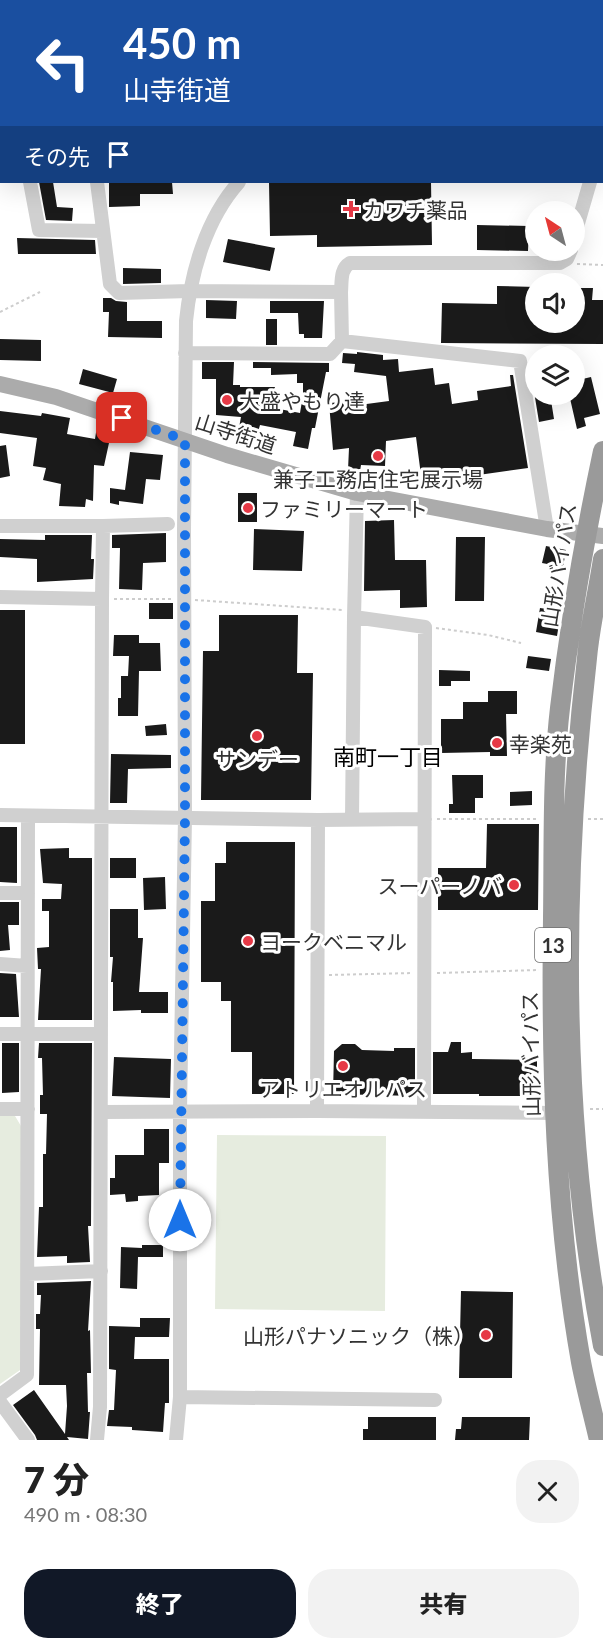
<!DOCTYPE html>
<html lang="ja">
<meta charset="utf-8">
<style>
body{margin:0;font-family:Lato,"Noto Sans JP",sans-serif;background:#f2f2f2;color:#222;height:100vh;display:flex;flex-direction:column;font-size:22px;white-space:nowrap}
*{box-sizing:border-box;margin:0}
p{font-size:20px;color:#767676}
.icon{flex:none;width:33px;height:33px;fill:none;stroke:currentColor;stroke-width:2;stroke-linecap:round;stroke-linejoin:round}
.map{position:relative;height:1440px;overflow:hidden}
.drawer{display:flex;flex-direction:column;background:#fff;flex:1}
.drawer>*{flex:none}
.guide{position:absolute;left:0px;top:0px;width:603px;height:183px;box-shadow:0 6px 24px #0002;background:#1a4fa0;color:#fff;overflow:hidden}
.needle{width:39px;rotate:324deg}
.tools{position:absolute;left:525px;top:201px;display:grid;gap:12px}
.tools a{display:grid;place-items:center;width:60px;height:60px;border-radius:50%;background:#fff;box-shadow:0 6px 24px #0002;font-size:30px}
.pin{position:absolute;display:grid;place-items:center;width:51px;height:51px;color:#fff;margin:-26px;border-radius:12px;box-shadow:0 3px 9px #0006}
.me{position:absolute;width:66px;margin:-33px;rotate:0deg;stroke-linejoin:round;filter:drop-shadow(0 0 4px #0008)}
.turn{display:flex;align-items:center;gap:21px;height:126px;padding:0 24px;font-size:27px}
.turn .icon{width:78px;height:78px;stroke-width:2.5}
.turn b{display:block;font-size:42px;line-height:51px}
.then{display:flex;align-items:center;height:57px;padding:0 24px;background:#0003;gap:12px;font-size:22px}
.round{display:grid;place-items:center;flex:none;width:63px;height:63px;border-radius:24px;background:#f2f2f2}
.headline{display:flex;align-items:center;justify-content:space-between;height:102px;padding:0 24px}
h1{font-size:36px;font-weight:800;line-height:45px}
.cta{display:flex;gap:12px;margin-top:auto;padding:12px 24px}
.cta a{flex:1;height:69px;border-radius:24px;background:#111827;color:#fff;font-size:24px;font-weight:800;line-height:69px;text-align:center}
.cta a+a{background:#f2f2f2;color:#222}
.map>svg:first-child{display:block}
.green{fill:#e6ecdf}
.building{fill:#1a1a1a}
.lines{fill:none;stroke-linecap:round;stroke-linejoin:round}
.path{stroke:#cdcdcd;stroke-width:2;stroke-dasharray:3 3;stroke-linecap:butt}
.minor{stroke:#d0d0d0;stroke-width:14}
.major{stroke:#ababab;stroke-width:16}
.highway{stroke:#9a9a9a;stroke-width:20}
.route{stroke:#1a73e8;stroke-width:10;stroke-dasharray:0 18}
.poi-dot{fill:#e63946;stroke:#fff;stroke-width:2}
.labels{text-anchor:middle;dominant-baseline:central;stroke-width:6;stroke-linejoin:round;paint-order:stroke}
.shield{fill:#fff;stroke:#707070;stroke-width:1.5}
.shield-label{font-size:20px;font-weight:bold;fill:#333}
.poi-label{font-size:21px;fill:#333;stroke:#fff;text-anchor:start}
.street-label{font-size:21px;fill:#333;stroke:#fff}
.neighbourhood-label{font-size:22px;fill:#000;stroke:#fff}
</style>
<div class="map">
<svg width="603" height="1440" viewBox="0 0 603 1440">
<rect width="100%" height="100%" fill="#fff"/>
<path class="green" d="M0 1115 15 1116 21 1126 23 1368 0 1384Z
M217 1135 386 1136 385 1311 215 1309Z"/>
<path class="building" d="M39 182H53L57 207 73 208 72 221 46 220Z
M172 182 173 194H140V206L109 207V183Z
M273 182H431L432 245 317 247V235L270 236 269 183Z
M477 225 529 226 528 251 477 250Z
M17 238 95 240 96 254H18Z
M228 239 275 248 270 271 223 262Z
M123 268 161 269V283L123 284Z
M497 286 536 287V322H574V288H593L592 300H603V344L441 343 442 303 497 304Z
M103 298H111L116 301 127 302V321H162V338L108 337 109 312H103Z
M206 300 237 301 236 319 206 318Z
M270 301H324L322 338H304V334H299L298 313H270Z
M266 319H277V345H266Z
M0 339 41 340V361L0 360Z
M357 352 383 355V360L398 359 399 372 433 368 435 385 449 383 452 404 478 400 477 391 511 386 510 375H513L528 468 422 483 416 437 386 441 385 466 361 465 360 471 348 470 349 448 333 450 329 403 343 402 344 407 389 401 386 376 354 372 355 364 342 363 343 353 357 354Z
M202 362H234L233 385H240V387H275L269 407 300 413 303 395V383H297V374L271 375V368H253V362L329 363V372H326L315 428H312L308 449 293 446 296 432 260 425 255 442 237 438 241 417 216 415V379H202Z
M83 369 117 379 113 393 79 384Z
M536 372V394H550L554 419 539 422 531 373Z
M591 377 600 414 584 418 586 426 577 429 569 394H574V381Z
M0 411 41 416 42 413 70 418 67 434 95 439 97 426 112 429 104 466 94 465 93 501 86 499 85 507 59 506 61 484 43 480 46 468 33 466 37 438 0 433Z
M6 445 10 476 0 478V446Z
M130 452 163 455 160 480 146 479 143 504 119 501V505L110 503V488L125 490Z
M238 493H257V522H238Z
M394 520 395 560H426L427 607 400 608V590L364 591 365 521Z
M254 529 304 531 302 571 253 570Z
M166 533V562L143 563 142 590 119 589 120 548H112V535Z
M45 535H92L91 559H94L93 579 37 582V559L0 557V539L45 540Z
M456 537H485L484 601H455Z
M546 546 566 550 563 567 542 563Z
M149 603H173V619H149Z
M540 608 561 611 557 636 536 632Z
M0 610H25V744H0Z
M219 615H298L297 673H313L311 800H201L203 651H219Z
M114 635H139V643H160L161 671H139L138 716H118V698H121V676H128L129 656H113Z
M528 656 551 659 549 671 526 668Z
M439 670 470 671V681H451V686H439Z
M488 691H517V714H506L507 756H490V752L441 753V719H463V702H488Z
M166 724 167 735 146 736 145 726Z
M111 754 171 755V768L128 769 127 803H110Z
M452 775H483V798H475V813H449V804H453Z
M532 791V805L510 806V792Z
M487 824H539L538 910H438V868H486Z
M0 827H17V883L0 882Z
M226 842H295L294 1094H252V1052H231V1001H221V982H201V901H215V863H226Z
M69 848V858H92V1020H38L41 969H38L37 948 49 947V911H42V899H61L62 884 43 883 40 849Z
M110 858H136V878H110Z
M165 877 166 909 144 910 143 878Z
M0 902H19V925H8L10 950 0 951Z
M110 909H138V938H143L139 992H168V1013H141V1010L113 1011V982H111L113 957H110Z
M0 973 16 974 19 1017H0Z
M451 1042H461V1053L472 1052V1059L537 1060V1096H479V1094H433V1052H448Z
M2 1043H19V1092L2 1093Z
M39 1043H92L91 1226H88L90 1262 67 1263V1256L37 1257 39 1207H43V1154H46L47 1114H40V1095H43L42 1058H38Z
M342 1044H355L362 1050 394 1051V1048H415V1096L333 1094 334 1051Z
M114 1057 171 1059 170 1098 112 1096Z
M144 1129H169V1163H159V1195L138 1196V1201L126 1202 125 1194 110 1195V1178H115V1155H144Z
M142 1245H163V1257H138L137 1289 120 1288 121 1247 142 1248Z
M91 1281 88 1331 90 1330 91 1373H87L88 1412H90L88 1439 67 1437 69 1440H37L35 1435 13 1405 34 1390 65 1434 67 1406 66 1385H39L40 1329H36V1314H40L41 1295H37V1283Z
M461 1291 513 1292 512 1378H459Z
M140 1318H170L169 1337H135L134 1359H169V1403H165L163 1432 132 1430V1427L107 1426 109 1410H114L116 1370 109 1369V1326L140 1327Z
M368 1417H436V1440H363V1429H368Z
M462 1417H530L529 1440H455L456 1429H461Z"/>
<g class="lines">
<path class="path" d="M577 264 603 265
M0 312 40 292
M114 599H172
M195 600 342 610
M436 628 488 635 521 643
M437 819H539
M588 819H603
M437 973 539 970
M329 975 413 973
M590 1109H603"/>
<path class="minor" d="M44 0V2
M266 0V2
M7 2V0
M84 2V0
M184 2V0
M332 2 334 0
M453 2 455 0
M600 2 602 0
M602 13 603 15
M0 34 2 29
M602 122H603
M0 140H2
M602 140 603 135
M30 182 39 230 103 231
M97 182 110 284 119 293 189 291 341 292C342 281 340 269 350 263H560L567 259 571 250
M574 237 590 182
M341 292 342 341
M185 353 330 354 342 341 520 361 547 529
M0 526H103L102 599
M103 526 168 524
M0 597 102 599 100 1407 97 1440
M354 617 357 493
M0 815 318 820 425 819
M352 820 354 617 425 627 424 1112
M0 893H28
M0 964 27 966
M0 1034H101
M0 1109H28
M317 1111 318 820
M102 1112 317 1111 555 1113
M28 1274 101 1271
M0 1395 27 1375 28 816
M180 1397 435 1400
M0 1402 28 1440
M176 1440 180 1397V1111L185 817 184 531 186 321C191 272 206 219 239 182"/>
<path class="major" d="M0 384 56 397 227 455 357 493 547 529 603 536"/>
<path class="highway" d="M603 559C598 592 590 625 587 658 561 887 560 1119 603 1346
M599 1440C593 1414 586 1388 581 1362 555 1215 551 1066 553 918 554 848 552 777 560 708 570 622 585 536 603 451"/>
</g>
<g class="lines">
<path class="route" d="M122 418 185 440V817L180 1220"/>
</g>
<g class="poi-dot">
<path d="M348 200h6v6h6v6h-6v6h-6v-6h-6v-6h6z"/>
<circle cx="227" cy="400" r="6"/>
<circle cx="378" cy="456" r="6"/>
<circle cx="248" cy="508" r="6"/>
<circle cx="257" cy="736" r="6"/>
<circle cx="497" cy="743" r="6"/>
<circle cx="514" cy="885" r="6"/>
<circle cx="248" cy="941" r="6"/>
<circle cx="343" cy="1066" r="6"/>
<circle cx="486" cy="1335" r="6"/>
</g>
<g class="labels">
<rect class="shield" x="535" y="928" width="36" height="34" rx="4.5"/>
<g class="shield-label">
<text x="553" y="945">13</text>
</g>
<g class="poi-label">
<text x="363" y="209">カワチ薬品</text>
<text x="239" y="400">大盛やもり達</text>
<text x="378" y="478" text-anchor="middle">兼子工務店住宅展示場</text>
<text x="260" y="508">ファミリーマート</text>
<text x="509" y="743">幸楽苑</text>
<text x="257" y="758" text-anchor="middle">サンデー</text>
<text x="502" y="885" text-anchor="end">スーパーノバ</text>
<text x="260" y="941">ヨークベニマル</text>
<text x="343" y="1088" text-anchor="middle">アトリエオルパス</text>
<text x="474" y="1335" text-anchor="end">山形パナソニック（株）</text>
</g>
<g class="street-label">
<text transform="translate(236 433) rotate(18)">山寺街道</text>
<text transform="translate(558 565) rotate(-81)">山形バイパス</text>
<text transform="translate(530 1054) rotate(-91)">山形バイパス</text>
</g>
<g class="neighbourhood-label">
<text x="388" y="756">南町一丁目</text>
</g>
</g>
</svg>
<div class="tools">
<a><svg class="needle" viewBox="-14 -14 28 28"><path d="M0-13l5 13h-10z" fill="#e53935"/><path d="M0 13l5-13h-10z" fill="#767676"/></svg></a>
<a><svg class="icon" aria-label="sound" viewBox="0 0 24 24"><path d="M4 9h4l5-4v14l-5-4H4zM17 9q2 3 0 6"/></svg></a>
<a><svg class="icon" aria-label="layers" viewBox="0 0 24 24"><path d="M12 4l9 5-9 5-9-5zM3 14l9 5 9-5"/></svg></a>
</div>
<div class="pin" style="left:122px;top:418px;background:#d93025"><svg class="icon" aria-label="arrive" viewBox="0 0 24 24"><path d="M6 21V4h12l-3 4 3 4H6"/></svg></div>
<svg class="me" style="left:180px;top:1220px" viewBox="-20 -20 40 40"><circle r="19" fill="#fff"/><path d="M0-13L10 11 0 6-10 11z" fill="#1a73e8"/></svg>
<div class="guide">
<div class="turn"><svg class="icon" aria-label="left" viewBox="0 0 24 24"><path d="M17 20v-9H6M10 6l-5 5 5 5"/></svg><div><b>450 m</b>山寺街道</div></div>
<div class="then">その先<svg class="icon" aria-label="arrive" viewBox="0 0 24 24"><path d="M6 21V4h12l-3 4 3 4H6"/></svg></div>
</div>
</div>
<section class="drawer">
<div class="headline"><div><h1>7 分</h1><p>490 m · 08:30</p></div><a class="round"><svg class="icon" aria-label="close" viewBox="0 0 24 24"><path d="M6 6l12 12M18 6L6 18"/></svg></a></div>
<div class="cta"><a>終了</a><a>共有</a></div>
</section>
